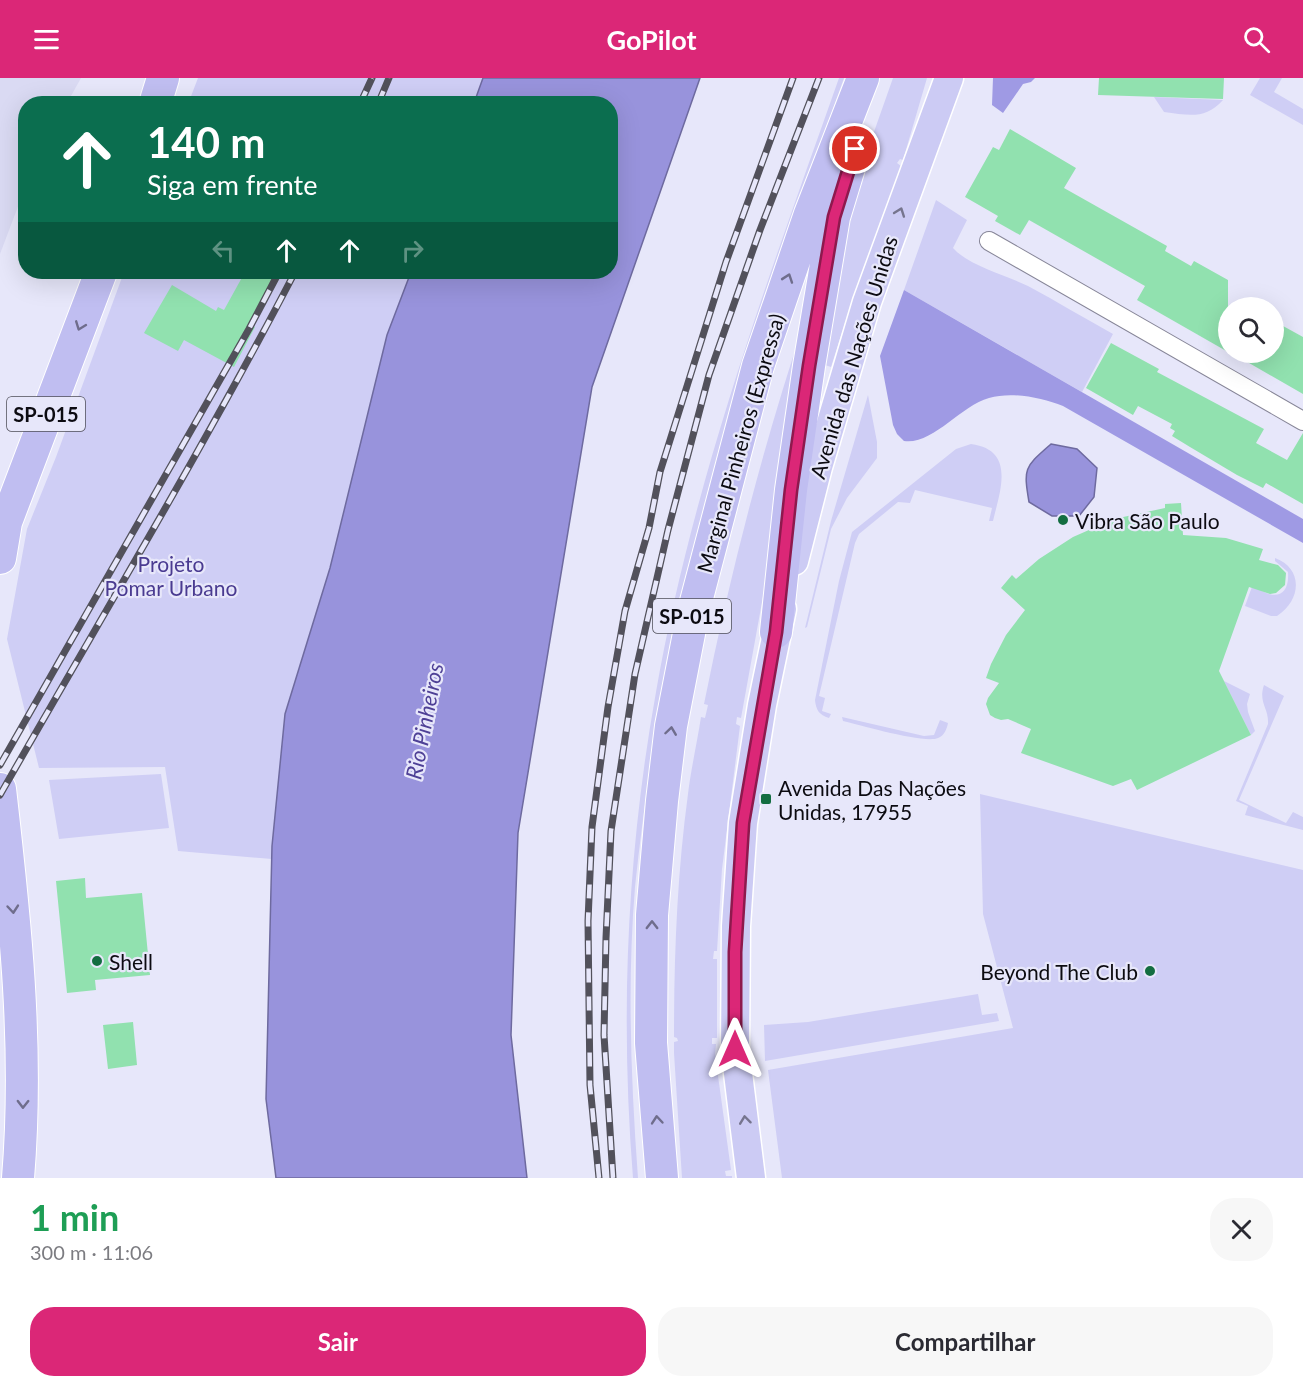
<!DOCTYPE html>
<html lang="pt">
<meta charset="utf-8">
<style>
body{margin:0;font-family:Lato,sans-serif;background:#f7f7f7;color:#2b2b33;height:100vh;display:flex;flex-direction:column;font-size:22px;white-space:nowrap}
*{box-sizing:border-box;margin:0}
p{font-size:20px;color:#7c7c81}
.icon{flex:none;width:33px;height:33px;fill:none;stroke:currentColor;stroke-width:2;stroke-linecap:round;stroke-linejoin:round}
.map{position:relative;height:1100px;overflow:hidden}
.sheet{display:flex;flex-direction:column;background:#fff;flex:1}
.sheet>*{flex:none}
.guide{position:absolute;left:18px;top:18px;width:600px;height:183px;border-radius:24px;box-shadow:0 6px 24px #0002;background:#0b6e4f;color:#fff;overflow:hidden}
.controls{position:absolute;left:1218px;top:219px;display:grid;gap:12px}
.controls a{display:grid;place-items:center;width:66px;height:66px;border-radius:50%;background:#fff;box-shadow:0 6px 24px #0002;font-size:30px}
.pin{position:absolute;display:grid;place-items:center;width:51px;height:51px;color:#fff;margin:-26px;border:3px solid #fff;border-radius:50%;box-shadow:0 2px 6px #0007}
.me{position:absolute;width:66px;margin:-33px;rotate:0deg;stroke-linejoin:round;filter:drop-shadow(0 0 4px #0008)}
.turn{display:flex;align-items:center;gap:21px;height:126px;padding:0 30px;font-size:27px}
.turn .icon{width:78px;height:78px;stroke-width:2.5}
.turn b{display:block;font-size:42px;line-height:51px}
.lanes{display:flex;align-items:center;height:57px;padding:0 30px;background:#0003;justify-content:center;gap:30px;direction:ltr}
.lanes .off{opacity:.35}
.round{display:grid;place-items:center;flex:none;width:63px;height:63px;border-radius:24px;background:#f7f7f7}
.overview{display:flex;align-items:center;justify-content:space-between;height:102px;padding:0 30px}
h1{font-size:36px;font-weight:700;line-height:45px;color:#1e9e55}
.action{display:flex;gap:12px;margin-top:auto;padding:12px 30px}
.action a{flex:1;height:69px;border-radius:24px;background:#db2777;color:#fff;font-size:24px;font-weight:700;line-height:69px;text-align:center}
.action a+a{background:#f7f7f7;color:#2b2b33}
header{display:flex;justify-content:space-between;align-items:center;height:78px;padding:0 30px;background:#db2777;color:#fff;font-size:27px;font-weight:700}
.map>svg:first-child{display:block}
.built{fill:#dadaf3}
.green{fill:#cfcef5}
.forest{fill:#9f9ae4}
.water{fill:#9893dc;stroke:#6e6a9f;stroke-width:1.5}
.building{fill:#91e1af}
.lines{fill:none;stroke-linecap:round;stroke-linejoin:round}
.minor-casing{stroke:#878698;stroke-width:20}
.trunk-casing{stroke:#fff;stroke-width:31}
.motorway-casing{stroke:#fff;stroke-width:34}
.minor{stroke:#fff;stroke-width:18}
.trunk{stroke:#cccbf4;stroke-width:28}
.motorway{stroke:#c0bef1;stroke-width:32}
.rail-casing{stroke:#52515b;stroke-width:7}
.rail{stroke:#e7e7fa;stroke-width:4.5;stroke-dasharray:14;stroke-linecap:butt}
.oneway{stroke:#76758e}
.oneway2{stroke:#6f6d8c}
.route-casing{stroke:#8e194d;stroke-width:15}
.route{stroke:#db2777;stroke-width:10}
.poi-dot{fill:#136d41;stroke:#e7e7fa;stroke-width:2}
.labels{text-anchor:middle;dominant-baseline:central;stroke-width:4.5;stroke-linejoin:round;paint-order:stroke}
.shield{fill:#e7e7fa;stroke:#4e4d57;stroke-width:1.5}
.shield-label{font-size:20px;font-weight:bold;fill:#0c0b11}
.street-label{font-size:21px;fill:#0c0b11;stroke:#e7e7fa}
.poi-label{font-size:21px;fill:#0c0b11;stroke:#e7e7fa;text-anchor:start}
.park-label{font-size:21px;fill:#4a3b91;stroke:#e7e7fa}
.water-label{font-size:22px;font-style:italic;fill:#4e4096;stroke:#e7e7fa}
</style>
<header><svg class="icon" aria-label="menu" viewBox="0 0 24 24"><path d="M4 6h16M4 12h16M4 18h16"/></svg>GoPilot<svg class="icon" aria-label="search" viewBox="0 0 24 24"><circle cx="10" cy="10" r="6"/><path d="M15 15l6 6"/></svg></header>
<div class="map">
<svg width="1303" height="1100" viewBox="0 0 1303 1100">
<rect width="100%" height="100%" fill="#e7e7fa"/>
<path class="built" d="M0 0H81L67 25 26 26 25 110 0 176Z"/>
<path class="green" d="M198 0H483L474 25 188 26Z
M839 0H844L813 87 658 638C649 695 641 752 635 809 627 906 631 1004 638 1100H633C620 937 627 775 656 614 693 403 768 201 839 0Z
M893 0H927L903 82 900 81 897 85 901 88 853 220 831 289 822 286 834 208 867 74H870L871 69 869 68Z
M1260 0H1282L1274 14 1303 31V47L1250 17Z
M1154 19 1223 22C1205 42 1189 37 1164 34Z
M936 122 967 142 953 170C969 188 1006 197 1028 208 1056 223 1084 240 1113 256L1082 314 904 212Z
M124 194H411L387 257 330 490 285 636 272 781 178 773 165 689 39 690 7 561 27 451 56 379Z
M805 242 779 430 741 640 737 639 736 646 740 648 722 791 717 873H714L713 881H717V960H712V966H716L715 976 731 1092 725 1093 726 1098H732V1100H682L674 975V964L678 963 677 960 674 959C674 878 677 797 688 716 691 691 697 665 701 639L705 640 708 627 704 626C730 496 763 368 805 242Z
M868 317 877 364V380L847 420 831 451 807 549 805 550 831 443Z
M971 366C1016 372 1000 413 993 443H989L992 430 915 412 910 425 898 424 859 456 855 465 819 618 825 620 822 633 831 636 829 640C819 637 816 632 815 622L839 503 852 454 956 371Z
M1275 480C1303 490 1302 522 1277 538H1271L1245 528 1253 506C1270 522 1290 522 1288 494L1275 483Z
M1224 603 1250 616 1247 626 1248 634 1255 653 1251 657Z
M1264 607 1284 618 1239 722 1286 745 1293 734 1303 739V752L1245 737 1248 728 1236 723 1268 646C1269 630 1258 625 1264 607Z
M842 639 924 658 934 657 940 642 948 645C947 651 944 658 938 660 925 666 860 647 843 643Z
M161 696 169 750 59 761 49 702Z
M980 716 1303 792V1100H782L768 992 1013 950 983 836Z
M978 916 982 937 997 935 999 943 765 983 764 947 808 944Z"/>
<path class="forest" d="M993 0H1035L1031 4 1023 6 1003 35 992 27Z
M904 212 1303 441V465L1063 328C1042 320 1012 313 989 320 960 328 933 367 904 363L897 356 893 347 880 278Z"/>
<path class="water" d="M483 0H700L592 309 518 755 511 957 527 1100H276L266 1021 272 768 285 636 330 490 387 257 411 194H610V26L474 25Z
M1051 366 1077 371 1097 390 1094 419 1079 438H1052L1029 424C1023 389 1025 389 1051 366Z"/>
<path class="building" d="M1099 0H1224L1223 21 1098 17Z
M1010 51 1076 90 1064 110 1167 168 1165 173 1191 188 1194 183 1228 202V274L1137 222 1145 208 1029 142 1020 157 995 143 998 138 965 119 993 69 999 72Z
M245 194H283L252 248 255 249 234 289 184 262 178 273 144 255 172 207 216 233 218 229 224 232Z
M1274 243 1303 259V316L1230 274H1274Z
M1111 265 1159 291 1157 294 1264 351 1256 365 1287 382 1303 355V426L1266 405 1263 410 1237 397 1190 369 1172 358 1175 353 1170 350 1172 346 1138 328 1133 337 1086 310Z
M1181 425 1183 457 1226 460 1263 471 1259 482 1278 487 1286 495 1285 507 1276 515 1270 516 1249 509 1219 593 1251 657 1137 712 1131 701 1113 708 1021 675 1031 651 1008 641 1001 642 995 640 990 637 986 626 988 620 999 605 986 600 991 586 1006 557 1025 532 1001 510 1012 497 1016 501 1039 481 1073 459 1114 441 1165 430V426Z
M85 800 86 820 142 815 150 897 95 902 96 912 67 915 56 803Z
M133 944 137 987 108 991 103 947Z"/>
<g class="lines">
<g class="minor-casing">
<path id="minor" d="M989 163 1303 343"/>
</g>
<g class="trunk-casing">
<path id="trunk" d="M794 483 818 389 867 224 949 0
M751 1100 735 971 736 848 743 745 762 627 782 531"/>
</g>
<g class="motorway-casing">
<path id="motorway" d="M155 26 163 0
M0 480 6 444 101 194
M776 554 791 412 809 288 834 139 855 70
M0 711C15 841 29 969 18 1100
M662 1100 651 965 652 837 662 723 671 648 693 535 758 288 810 136 863 0"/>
</g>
<use href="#minor" class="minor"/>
<use href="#trunk" class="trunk"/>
<use href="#motorway" class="motorway"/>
<g class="rail-casing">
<path id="rail" d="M360 26 372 0
M378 26 389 0
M0 687 249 251 279 194
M0 717C99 543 203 371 295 194
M599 1100 590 1007 588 843 592 749 608 629 625 533 649 450 660 394 726 184 793 0
M613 1100 604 957 606 860 611 753 635 596 668 452 709 297 760 152 819 0"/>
</g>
<use href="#rail" class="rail"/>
</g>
<defs><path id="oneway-chevron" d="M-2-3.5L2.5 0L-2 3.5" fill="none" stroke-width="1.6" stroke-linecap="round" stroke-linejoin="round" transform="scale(1.5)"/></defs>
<g class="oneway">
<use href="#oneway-chevron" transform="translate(900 134) rotate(-70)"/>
<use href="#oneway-chevron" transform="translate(745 1042) rotate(-97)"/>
</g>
<g class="oneway2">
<use href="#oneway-chevron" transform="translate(788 200) rotate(-71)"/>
<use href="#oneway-chevron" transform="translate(80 248) rotate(111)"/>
<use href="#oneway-chevron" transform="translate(671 653) rotate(-82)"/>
<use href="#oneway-chevron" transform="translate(13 831) rotate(85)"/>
<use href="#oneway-chevron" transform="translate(652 847) rotate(-90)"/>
<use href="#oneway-chevron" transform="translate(23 1026) rotate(91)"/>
<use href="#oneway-chevron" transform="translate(657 1042) rotate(-95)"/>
</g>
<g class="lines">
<g class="route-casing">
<path id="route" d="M735 971V874L743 745 776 554 791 412 809 288 834 139 855 71"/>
</g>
<use href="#route" class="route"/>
</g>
<g class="poi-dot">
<circle cx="1063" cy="442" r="6"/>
<rect x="760" y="715" width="12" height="12" rx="3"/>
<circle cx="97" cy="883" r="6"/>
<circle cx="1150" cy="893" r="6"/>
</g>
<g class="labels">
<g class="shield">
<rect x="7" y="319" width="78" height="34" rx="4.5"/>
<rect x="653" y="521" width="78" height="34" rx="4.5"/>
</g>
<g class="shield-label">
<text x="46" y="336">SP-015</text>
<text x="692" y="538">SP-015</text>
</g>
<g class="street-label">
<text transform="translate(853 279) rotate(-73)">Avenida das Nações Unidas</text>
<text transform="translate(740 365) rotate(-74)">Marginal Pinheiros (Expressa)</text>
</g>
<g class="poi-label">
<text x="1075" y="442">Vibra São Paulo</text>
<text x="778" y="709">Avenida Das Nações<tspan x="778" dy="24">Unidas, 17955</tspan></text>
<text x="109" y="883">Shell</text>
<text x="1138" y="893" text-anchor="end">Beyond The Club</text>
</g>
<g class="park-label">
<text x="171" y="485">Projeto<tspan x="171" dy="24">Pomar Urbano</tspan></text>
</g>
<g class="water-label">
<text transform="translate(424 643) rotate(-79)">Rio Pinheiros</text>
</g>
</g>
</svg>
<div class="controls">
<a><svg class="icon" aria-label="search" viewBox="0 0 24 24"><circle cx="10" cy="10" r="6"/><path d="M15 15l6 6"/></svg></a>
</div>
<div class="pin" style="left:855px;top:71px;background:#d93025"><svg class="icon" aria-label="arrive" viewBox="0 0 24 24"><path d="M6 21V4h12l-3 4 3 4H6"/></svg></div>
<svg class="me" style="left:735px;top:971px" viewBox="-20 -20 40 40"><path d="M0-17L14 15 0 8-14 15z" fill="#db2777" stroke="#fff" stroke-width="4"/></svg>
<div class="guide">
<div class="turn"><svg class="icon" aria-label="ahead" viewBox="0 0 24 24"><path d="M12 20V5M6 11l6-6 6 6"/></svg><div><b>140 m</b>Siga em frente</div></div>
<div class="lanes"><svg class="icon off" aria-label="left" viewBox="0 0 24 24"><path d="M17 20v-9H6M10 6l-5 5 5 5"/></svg><svg class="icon" aria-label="ahead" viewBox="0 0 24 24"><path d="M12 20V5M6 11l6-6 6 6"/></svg><svg class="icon" aria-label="ahead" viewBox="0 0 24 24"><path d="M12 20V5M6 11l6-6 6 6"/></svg><svg class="icon off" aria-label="right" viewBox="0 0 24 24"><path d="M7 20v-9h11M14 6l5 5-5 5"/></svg></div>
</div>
</div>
<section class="sheet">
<div class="overview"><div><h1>1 min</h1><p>300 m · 11:06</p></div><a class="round"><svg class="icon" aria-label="close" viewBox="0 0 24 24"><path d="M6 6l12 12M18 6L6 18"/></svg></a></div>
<div class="action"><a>Sair</a><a>Compartilhar</a></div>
</section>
